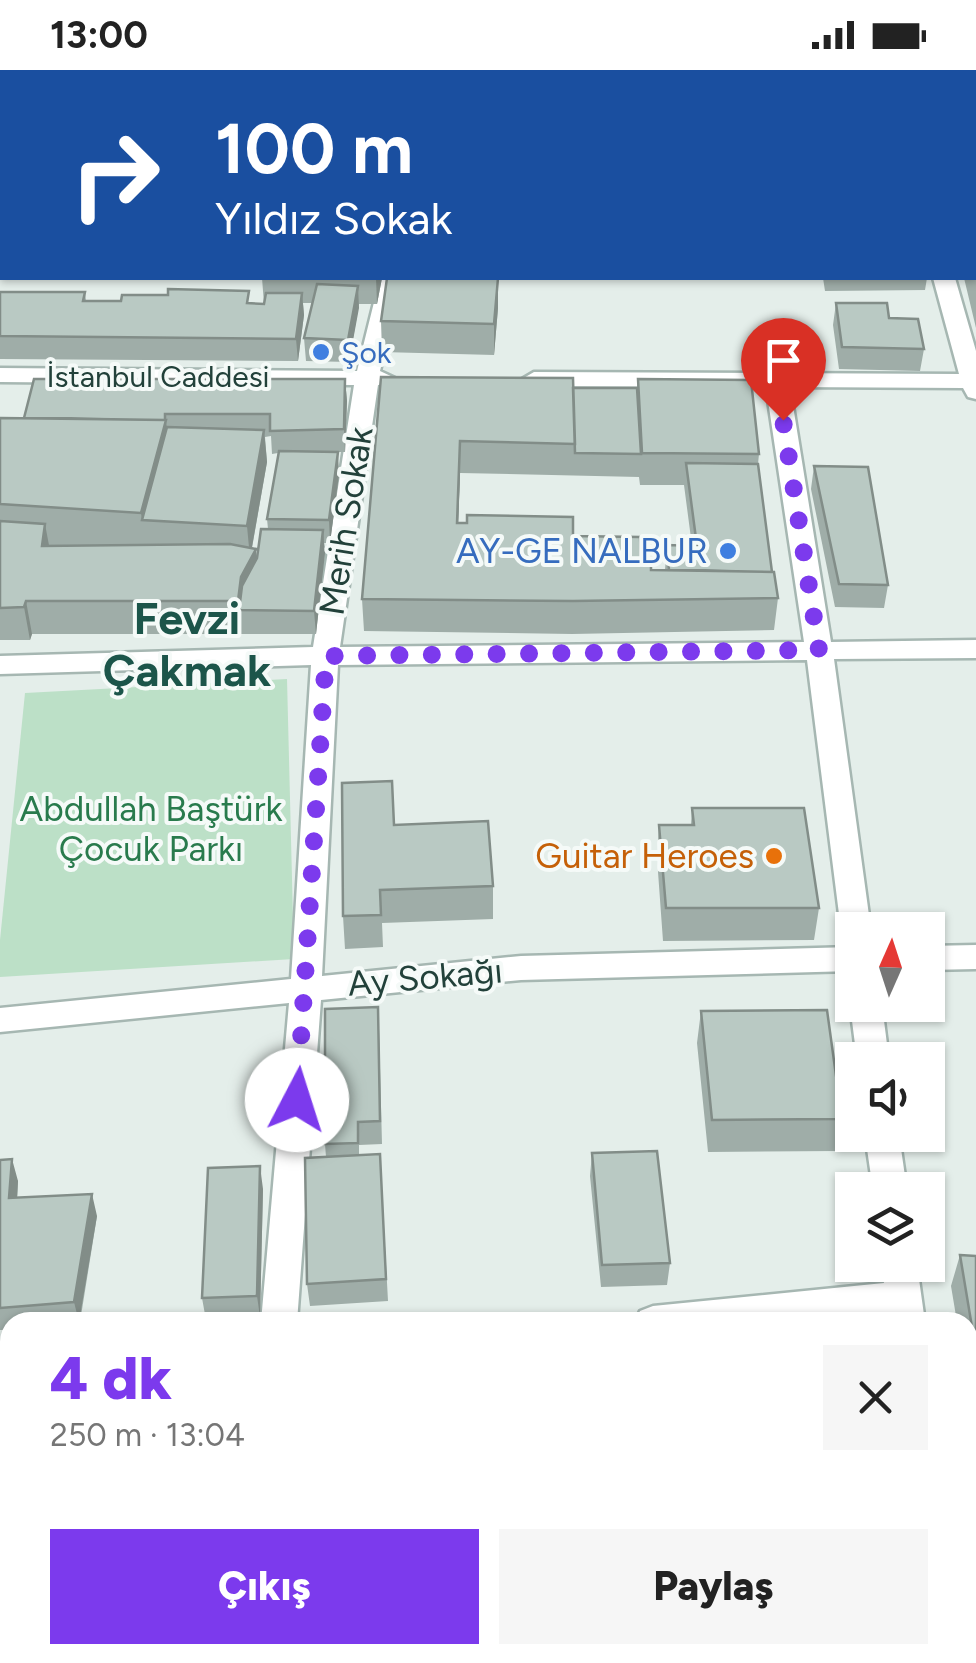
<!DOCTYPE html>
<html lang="tr">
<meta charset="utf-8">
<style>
body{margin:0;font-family:Figtree,sans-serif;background:#f6f6f6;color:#222;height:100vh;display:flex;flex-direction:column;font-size:38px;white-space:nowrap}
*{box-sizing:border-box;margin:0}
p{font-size:32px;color:#767676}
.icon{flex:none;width:55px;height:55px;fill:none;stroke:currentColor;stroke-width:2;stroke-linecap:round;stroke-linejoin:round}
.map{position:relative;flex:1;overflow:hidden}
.drawer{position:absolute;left:0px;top:1242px;width:978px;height:352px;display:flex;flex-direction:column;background:#fff;border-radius:30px 30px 0 0;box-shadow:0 2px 8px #0004}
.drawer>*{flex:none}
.top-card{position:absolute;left:0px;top:0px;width:978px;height:210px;box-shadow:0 2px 8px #0004;background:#1a4fa0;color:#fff;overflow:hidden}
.needle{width:65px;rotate:3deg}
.tools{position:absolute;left:835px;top:842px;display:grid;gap:20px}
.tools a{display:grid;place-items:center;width:110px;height:110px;border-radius:0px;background:#fff;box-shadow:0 2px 8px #0004;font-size:50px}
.pin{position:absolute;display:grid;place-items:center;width:85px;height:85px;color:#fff;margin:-102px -42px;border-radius:50% 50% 50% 0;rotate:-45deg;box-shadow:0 0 10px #0007}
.pin .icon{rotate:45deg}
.me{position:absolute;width:110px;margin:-55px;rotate:5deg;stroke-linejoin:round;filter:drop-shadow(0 0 8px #0008)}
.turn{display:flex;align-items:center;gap:35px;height:210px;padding:0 50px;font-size:45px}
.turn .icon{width:130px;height:130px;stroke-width:2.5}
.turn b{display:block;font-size:70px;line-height:85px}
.round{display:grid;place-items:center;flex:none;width:105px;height:105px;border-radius:0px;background:#f6f6f6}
.head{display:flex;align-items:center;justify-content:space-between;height:170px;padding:0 50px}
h1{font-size:60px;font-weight:800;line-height:75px;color:#7c3aed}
.action{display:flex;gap:20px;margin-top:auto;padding:20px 50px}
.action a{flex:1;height:115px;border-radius:0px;background:#7c3aed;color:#fff;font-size:40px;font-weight:800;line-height:115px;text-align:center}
.action a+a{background:#f6f6f6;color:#222}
.status{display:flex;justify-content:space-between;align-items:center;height:70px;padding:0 50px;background:#fff;direction:ltr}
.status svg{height:28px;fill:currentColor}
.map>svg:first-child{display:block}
.green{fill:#bce0c7}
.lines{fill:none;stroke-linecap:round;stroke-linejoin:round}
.minor-casing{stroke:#a6b7b2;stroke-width:5}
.minor{fill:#fff;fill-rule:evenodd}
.wall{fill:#9fada8;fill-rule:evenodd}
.shaded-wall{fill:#828d88}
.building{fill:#b9c9c3;stroke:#828d88;stroke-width:2.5}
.route{stroke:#7c3aed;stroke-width:18;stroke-dasharray:0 32.4}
.shop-dot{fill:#3f7fe0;stroke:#f5faf8;stroke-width:4}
.food-dot{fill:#e8710a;stroke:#f5faf8;stroke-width:4}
.labels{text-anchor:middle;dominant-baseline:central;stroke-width:8;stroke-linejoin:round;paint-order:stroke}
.far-shop-label{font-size:30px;fill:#366cbe;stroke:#f5faf8;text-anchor:start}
.far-street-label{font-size:30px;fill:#22413a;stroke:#f5faf8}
.street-label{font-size:35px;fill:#22413a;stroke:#f5faf8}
.shop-label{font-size:35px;fill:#366cbe;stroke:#f5faf8;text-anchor:end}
.park-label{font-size:35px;fill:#297b4d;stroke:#f5faf8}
.food-label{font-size:35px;fill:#c56008;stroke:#f5faf8;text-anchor:end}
.district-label{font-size:45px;font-weight:bold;fill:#1c554a;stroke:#f5faf8}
</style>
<div class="status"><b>13:00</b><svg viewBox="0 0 49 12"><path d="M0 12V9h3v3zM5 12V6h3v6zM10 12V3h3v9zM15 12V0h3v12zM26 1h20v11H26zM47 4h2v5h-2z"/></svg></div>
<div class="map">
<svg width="976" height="1593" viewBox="0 0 976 1593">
<rect width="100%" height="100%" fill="#e4eeea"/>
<path class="green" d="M287 609 294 889 0 907V870L25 623Z"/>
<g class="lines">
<g class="minor-casing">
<path id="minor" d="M9 0H29V2H10Z
M883 0H903L904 2H885Z
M2 50V69L0 70V51Z
M0 182 2 183V196H0Z
M380 208H402L380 301 395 308 391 313 378 315 340 577 804 572 766 317 534 316 522 309 534 302 959 304 933 208H955L976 281V329L968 327 963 318 790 317 831 572 976 570V588L834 589 871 860H852V870L845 868 841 860 807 590 338 595 322 906 521 886 852 877V901L521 910 321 930 297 1252H261L289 933 0 962V938L291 909 311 595 0 604V586L313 577 354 315 0 312V298L357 301Z
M976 875V899L928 900V876Z
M852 931V935H882L889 990H857L850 935Z
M865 1065H899L907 1120H873Z
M881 1195H917L925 1252H889L888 1243 797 1252H635L640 1241 653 1236 884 1213Z
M10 1301V1333L0 1334V1302Z
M968 1576 972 1593H932L931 1585H968Z
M69 1585H109V1593H69Z"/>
</g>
<use href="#minor" class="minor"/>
</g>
<path class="wall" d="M975 174H976V258L964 208H975Z
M262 208H382L377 234H359L349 292 306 291 304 268 313 233H303L304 245 298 291 0 289V222H85L86 231 264 234Z
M498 208V238L494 285 382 282 381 251Z
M823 208H927L925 220 825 221Z
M836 233 889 248 924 279 920 301 839 299 833 255Z
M381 307 573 318H637L638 309 759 384 758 394 772 502 778 528 774 560 572 564 364 561 362 529ZM460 403 639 407 640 415H684L692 476 667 475 665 500H651L573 466 458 453Z
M345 309 347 331 345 382H332L339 405 330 473H324L325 483 316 564H32L30 570H0V348H24ZM271 366 272 384 278 383 267 449 268 459 257 488 252 478 267 392 265 367Z
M814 396 888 515 884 538 835 537 811 419Z
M692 738 819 838 814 870 663 871 657 788 659 755H691Z
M394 755 493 816V849L382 853 383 877 345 879 343 846Z
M701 941 842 1049 836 1081 708 1082 697 973Z
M379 960 382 1074 359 1075V1085L380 1084 388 1231 310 1236 307 1214 326 1087 325 1074Z
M592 1083 670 1193 667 1215 601 1217 590 1106Z
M0 1090 18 1111 17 1128 97 1146 80 1252H10V1260H0Z
M263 1119 260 1247 206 1250 202 1228Z
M960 1185 976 1186V1370L968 1317V1252H957L951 1216Z"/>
<path class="shaded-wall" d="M376 208H382L377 234Z
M498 208V238L494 285V254Z
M358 216 359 238 349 292 348 270Z
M302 223 304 245 298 291 296 269Z
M345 309 347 331 345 382 344 359Z
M165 344 171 389 142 450 141 443Z
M264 360 267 392 250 488 247 456Z
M460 371V403L457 485V453Z
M338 382 339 405 330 473 329 450Z
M45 454 51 486 42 476Z
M323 460 325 483 316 564 314 541Z
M256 479 259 511 239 540 238 531 241 507Z
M26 531 32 564 30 570 24 537Z
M12 1089 18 1111 16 1151 9 1128Z
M260 1096 263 1119 260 1247 257 1226Z
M92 1124 97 1146 79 1252 74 1232Z"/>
<path class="building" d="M40 0H130L129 2H39Z
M565 0H651V2H564Z
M387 208H498L494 254 381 251Z
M317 214 358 216 348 270 304 268Z
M168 219 249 221 247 233 264 234 266 223H302L296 269 0 266V222H85L83 231H121L122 225H168Z
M836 233H887L889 248 918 249 924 279 842 277Z
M381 307 573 308 575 374 460 371 457 453H467V445L573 447V466L640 467 641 488H651V500L774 502 778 528 573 531 362 529Z
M34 309H345L344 359 270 361V344H165V350L24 348Z
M638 309 751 310 759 384 642 383Z
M573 318H637L641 384 575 383Z
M0 348 166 350 141 443 0 434Z
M167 357 264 360 247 456 142 450Z
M279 381 338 382 329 450 267 449Z
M686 393 758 394 772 502 669 500 667 475 697 476Z
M814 396 868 397 888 515 839 514Z
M0 451 45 454 42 476 230 474 256 479 241 507 238 531H26L24 537 0 538Z
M261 459 323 460 314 541 239 540 242 516 257 488Z
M392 711 394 755 488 751 493 816 380 820 381 845 343 846 342 713Z
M692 738H804L819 838H666L659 755H694Z
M378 937 380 1051 358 1052V1073L325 1074V939Z
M827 940 842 1049 712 1050 701 941Z
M657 1081 670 1193 602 1195 592 1083Z
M380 1084 386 1209 307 1214 305 1088Z
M12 1089 9 1128 92 1124 74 1232 0 1238V1090Z
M260 1096 257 1226 202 1228 208 1098Z
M960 1185 976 1186V1281Z"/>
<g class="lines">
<path class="route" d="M297 1030 326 586 819 580 783 350"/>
</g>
<g class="shop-dot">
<circle cx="321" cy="282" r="10"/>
<circle cx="728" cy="481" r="10"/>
</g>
<circle class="food-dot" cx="774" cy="786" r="10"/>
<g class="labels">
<g class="far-shop-label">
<text x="341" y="282">Şok</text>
</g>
<g class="far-street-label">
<text x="158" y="306">İstanbul Caddesi</text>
</g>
<g class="street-label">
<text transform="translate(346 451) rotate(-81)">Merih Sokak</text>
<text transform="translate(425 907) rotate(-5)">Ay Sokağı</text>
</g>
<g class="shop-label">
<text x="708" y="481">AY-GE NALBUR</text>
</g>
<g class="park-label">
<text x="151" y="739">Abdullah Baştürk<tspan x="151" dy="40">Çocuk Parkı</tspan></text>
</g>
<g class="food-label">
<text x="754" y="786">Guitar Heroes</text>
</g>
<g class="district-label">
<text x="187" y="548">Fevzi<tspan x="187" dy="52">Çakmak</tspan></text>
</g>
</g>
</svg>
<div class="tools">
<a><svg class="needle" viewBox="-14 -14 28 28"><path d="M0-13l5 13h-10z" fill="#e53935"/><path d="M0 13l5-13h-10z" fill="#767676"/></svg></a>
<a><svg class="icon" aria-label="sound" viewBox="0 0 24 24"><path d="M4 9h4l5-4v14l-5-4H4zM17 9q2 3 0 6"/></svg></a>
<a><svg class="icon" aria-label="layers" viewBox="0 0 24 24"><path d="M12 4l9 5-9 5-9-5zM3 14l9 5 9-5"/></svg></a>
</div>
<div class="pin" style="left:783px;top:350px;background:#d93025"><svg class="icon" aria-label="arrive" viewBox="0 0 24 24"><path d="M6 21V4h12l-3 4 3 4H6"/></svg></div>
<svg class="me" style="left:297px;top:1030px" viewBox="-20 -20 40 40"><circle r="19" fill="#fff"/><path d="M0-13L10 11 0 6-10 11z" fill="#7c3aed"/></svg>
<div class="top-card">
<div class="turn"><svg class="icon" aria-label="right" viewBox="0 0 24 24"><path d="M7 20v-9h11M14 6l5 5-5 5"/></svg><div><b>100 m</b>Yıldız Sokak</div></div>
</div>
<section class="drawer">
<div class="head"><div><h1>4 dk</h1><p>250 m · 13:04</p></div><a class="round"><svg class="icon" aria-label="close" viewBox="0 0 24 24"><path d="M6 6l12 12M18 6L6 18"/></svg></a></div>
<div class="action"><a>Çıkış</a><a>Paylaş</a></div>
</section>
</div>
